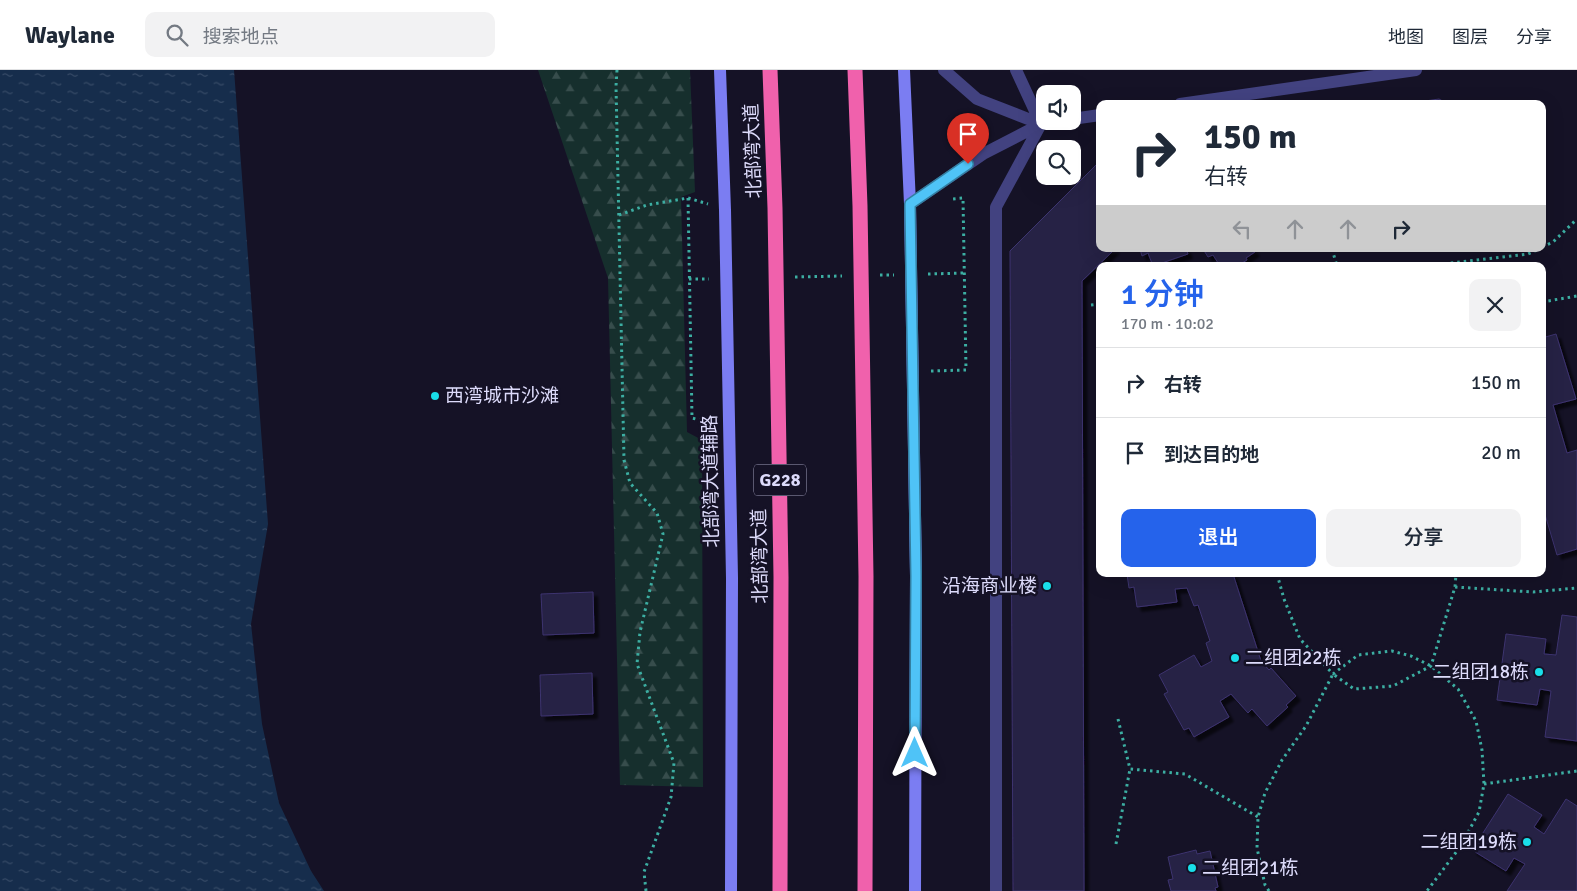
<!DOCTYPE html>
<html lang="zh">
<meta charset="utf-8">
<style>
body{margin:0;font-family:Signika,"Noto Sans SC",sans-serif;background:#f2f2f3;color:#1f2937;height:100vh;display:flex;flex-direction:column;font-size:19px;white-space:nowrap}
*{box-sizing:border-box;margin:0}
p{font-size:16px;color:#747a83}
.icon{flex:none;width:28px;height:28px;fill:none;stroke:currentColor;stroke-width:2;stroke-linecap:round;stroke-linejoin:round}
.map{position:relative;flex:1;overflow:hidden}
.side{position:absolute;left:1096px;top:192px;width:450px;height:315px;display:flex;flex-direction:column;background:#fff;border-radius:10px;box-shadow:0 5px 20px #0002}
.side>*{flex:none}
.banner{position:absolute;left:1096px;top:30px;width:450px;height:152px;border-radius:10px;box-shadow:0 5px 20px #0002;background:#fff;color:#1f2937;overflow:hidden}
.tools{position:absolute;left:1036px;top:15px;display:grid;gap:10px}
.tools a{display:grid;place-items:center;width:45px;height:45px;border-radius:10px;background:#fff;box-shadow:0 5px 20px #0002;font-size:25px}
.pin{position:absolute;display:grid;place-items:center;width:42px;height:42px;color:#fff;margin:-51px -21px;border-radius:50% 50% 50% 0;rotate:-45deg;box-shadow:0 0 5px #0007}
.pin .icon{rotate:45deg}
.me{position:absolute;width:55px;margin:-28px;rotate:0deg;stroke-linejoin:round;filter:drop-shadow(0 0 4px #0008)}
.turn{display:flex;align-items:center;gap:18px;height:105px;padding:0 25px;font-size:22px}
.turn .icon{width:65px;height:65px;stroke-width:2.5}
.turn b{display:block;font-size:35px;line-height:42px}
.lanes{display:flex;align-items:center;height:48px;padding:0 25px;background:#0003;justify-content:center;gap:25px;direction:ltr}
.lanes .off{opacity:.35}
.round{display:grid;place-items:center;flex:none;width:52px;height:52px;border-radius:10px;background:#f2f2f3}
.summary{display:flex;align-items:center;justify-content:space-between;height:85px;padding:0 25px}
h1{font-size:30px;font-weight:600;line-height:38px;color:#2563eb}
.action{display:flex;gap:10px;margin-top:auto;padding:10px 25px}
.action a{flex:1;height:58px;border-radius:10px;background:#2563eb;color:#fff;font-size:20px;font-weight:600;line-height:58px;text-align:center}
.action a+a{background:#f2f2f3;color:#1f2937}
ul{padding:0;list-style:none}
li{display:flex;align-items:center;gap:15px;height:70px;padding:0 25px;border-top:1px solid #e0e1e3}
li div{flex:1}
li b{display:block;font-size:19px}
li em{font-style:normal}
header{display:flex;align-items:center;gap:30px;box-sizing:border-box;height:70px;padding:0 25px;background:#fff;border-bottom:1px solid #e0e1e3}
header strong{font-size:24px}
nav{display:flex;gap:28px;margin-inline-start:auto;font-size:18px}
.search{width:350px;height:45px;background:#f2f2f3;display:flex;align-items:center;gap:12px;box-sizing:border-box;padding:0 18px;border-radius:10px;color:#747a83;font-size:19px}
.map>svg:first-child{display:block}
.forest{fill:url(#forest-firs)}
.water{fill:url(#water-ripples)}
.building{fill:#262045;stroke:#3d346f;filter:url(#shadow)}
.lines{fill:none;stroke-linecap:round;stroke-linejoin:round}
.path{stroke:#3caea2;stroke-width:3;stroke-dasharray:2.5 4;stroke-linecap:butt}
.lane{stroke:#424280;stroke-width:12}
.secondary{stroke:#7b7df2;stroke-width:12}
.highway{stroke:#f061ac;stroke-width:15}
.route-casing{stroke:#337fa1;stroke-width:12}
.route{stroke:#4fc3f7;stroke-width:9}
.poi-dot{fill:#19dee9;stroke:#151226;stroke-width:2}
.labels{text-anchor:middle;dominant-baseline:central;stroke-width:5;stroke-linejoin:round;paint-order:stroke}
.shield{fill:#151226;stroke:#a19fbb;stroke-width:1}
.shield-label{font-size:18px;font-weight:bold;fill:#dddbfb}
.street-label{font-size:19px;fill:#dddbfb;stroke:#151226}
.poi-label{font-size:19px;fill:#dddbfb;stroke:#151226;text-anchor:start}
</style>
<header>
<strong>Waylane</strong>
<div class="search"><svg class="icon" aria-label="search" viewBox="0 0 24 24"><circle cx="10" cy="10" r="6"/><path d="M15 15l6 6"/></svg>搜索地点</div>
<nav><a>地图</a><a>图层</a><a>分享</a></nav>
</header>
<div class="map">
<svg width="1577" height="821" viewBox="0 0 1577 821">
<defs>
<pattern id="forest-firs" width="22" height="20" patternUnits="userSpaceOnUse" patternTransform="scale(1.25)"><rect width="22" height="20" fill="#162f2d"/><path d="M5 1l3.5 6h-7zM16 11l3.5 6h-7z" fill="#374d4c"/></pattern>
<pattern id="water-ripples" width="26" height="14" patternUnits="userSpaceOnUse" patternTransform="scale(1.25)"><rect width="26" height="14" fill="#162d4c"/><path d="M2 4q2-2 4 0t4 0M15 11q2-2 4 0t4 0" fill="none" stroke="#374b67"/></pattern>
<filter id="shadow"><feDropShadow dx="4.5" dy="4.5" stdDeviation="1" flood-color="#0009"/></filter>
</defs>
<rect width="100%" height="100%" fill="#151226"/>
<path class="forest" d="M538 0H690L695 122 681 127 687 362 702 370 703 717 620 715 608 208Z"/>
<path class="water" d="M0 0H234L268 454 251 554 262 654 279 733 311 801 324 821H0Z"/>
<path class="building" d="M1439 29 1448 34H1404Z
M1100 91V179H1115L1082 211 1084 821H1013L1010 181Z
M1140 179H1186L1188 184 1153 196 1148 183 1142 186Z
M1203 179H1253L1255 182 1246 188 1247 190 1237 196H1220L1213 185 1208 187Z
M1556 264 1576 329 1553 335 1567 383 1577 380V479L1557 485 1544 441H1542V268Z
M1127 504H1233L1261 591 1269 600 1271 598 1296 626 1286 635 1288 637 1267 656 1252 639 1248 643 1231 624 1220 631 1229 647 1194 667 1189 658 1184 660 1164 624 1168 622 1159 605 1194 585 1201 597 1212 591 1206 573 1210 571 1198 535 1194 536 1187 518 1175 519 1177 532 1137 537 1134 517 1129 518Z
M593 522 594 563 543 565 541 524Z
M1562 545 1577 547V671L1545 667 1551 621 1540 619 1537 635 1497 630 1506 564 1546 569 1544 584 1556 585Z
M592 603 593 644 541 646 540 605Z
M1508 724 1542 745 1534 757 1544 764 1566 729 1577 736V821H1507L1525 794 1514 788 1506 801 1472 780Z
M1196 780 1197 784 1210 781 1218 817 1215 818 1216 821H1171L1168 810 1173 809 1168 787Z"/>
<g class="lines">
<path class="path" d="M617 0 616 16 624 390 630 413 657 443 663 464 640 562 637 594 674 693 671 727 644 802 646 821
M688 128 692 348 711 353
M619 145 647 135 688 128 708 134
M1542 177 1553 172 1577 149
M1332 179 1337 196
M1425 196 1528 184 1539 179
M928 204 965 203
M880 205H894
M795 207 842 206
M689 209H709
M1542 232 1577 226
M1091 235 1100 234
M931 301 966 300 963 128 952 129
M1277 504 1284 529 1300 569 1333 604 1358 585 1392 581 1411 586 1431 596 1458 619 1476 651 1482 680 1484 714 1479 742 1460 777 1427 821
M1455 517 1533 522 1577 518
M1118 649 1130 699 1185 704 1258 747
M1484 714 1577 701
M1116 774 1130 699
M1269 821 1265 815 1257 778 1258 747 1265 723 1282 690 1306 656 1333 604 1354 619 1393 616 1431 596 1455 517 1456 504"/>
<path class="lane" d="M1180 34 1416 0
M1072 49 1100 45
M1041 54 1058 51
M910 134 983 84 1041 54 977 29 944 0
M996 821V137L1041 54 1016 0"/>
<path class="secondary" d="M720 0 725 140 732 508 731 821
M904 0 910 134 916 506 915 821"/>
<path class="highway" d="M770 0 775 138 781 507 780 821
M855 0 860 136 866 506 865 821"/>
</g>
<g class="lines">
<g class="route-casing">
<path id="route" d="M915 683 916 506 910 134 968 94"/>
</g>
<use href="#route" class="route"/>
</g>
<g class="poi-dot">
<circle cx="435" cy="326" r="5"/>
<circle cx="1047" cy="516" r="5"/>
<circle cx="1235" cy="588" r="5"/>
<circle cx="1539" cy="602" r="5"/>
<circle cx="1527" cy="772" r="5"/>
<circle cx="1192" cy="798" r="5"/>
</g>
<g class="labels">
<rect class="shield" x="754" y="394.5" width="52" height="31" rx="4"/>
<g class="shield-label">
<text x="780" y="410">G228</text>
</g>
<g class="street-label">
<text transform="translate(753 81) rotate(-92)">北部湾大道</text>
<text transform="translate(711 411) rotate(-91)">北部湾大道辅路</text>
<text transform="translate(760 486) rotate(-91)">北部湾大道</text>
</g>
<g class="poi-label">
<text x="445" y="326">西湾城市沙滩</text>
<text x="1037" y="516" text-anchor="end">沿海商业楼</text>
<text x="1245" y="588">二组团22栋</text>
<text x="1529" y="602" text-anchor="end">二组团18栋</text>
<text x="1517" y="772" text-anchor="end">二组团19栋</text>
<text x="1202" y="798">二组团21栋</text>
</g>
</g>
</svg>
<div class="tools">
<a><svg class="icon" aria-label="sound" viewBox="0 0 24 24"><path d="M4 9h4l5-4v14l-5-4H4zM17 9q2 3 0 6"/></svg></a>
<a><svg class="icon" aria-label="search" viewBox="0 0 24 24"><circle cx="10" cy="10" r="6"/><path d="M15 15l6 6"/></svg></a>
</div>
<div class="pin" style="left:968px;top:94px;background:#d93025"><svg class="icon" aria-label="arrive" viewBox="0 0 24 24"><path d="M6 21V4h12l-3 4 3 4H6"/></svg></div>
<svg class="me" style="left:915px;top:683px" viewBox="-20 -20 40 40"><path d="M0-17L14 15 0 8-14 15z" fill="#4fc3f7" stroke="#fff" stroke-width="4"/></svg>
<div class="banner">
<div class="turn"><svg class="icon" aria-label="right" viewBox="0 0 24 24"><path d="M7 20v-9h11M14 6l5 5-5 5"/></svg><div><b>150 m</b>右转</div></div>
<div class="lanes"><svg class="icon off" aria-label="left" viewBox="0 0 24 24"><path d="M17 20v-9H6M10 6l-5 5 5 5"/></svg><svg class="icon off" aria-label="ahead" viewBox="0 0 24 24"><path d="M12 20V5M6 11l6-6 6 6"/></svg><svg class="icon off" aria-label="ahead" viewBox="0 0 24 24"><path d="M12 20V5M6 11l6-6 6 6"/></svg><svg class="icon" aria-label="right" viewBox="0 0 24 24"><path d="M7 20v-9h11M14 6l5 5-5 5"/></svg></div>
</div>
<section class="side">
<div class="summary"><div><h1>1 分钟</h1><p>170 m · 10:02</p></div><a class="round"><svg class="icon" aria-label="close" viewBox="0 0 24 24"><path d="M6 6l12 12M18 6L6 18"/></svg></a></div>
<ul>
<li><svg class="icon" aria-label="right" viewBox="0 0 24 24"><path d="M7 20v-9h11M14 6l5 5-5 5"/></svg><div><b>右转</b></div><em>150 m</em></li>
<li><svg class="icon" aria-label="arrive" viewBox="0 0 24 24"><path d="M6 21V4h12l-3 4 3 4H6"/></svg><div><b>到达目的地</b></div><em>20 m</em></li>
</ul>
<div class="action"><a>退出</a><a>分享</a></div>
</section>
</div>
